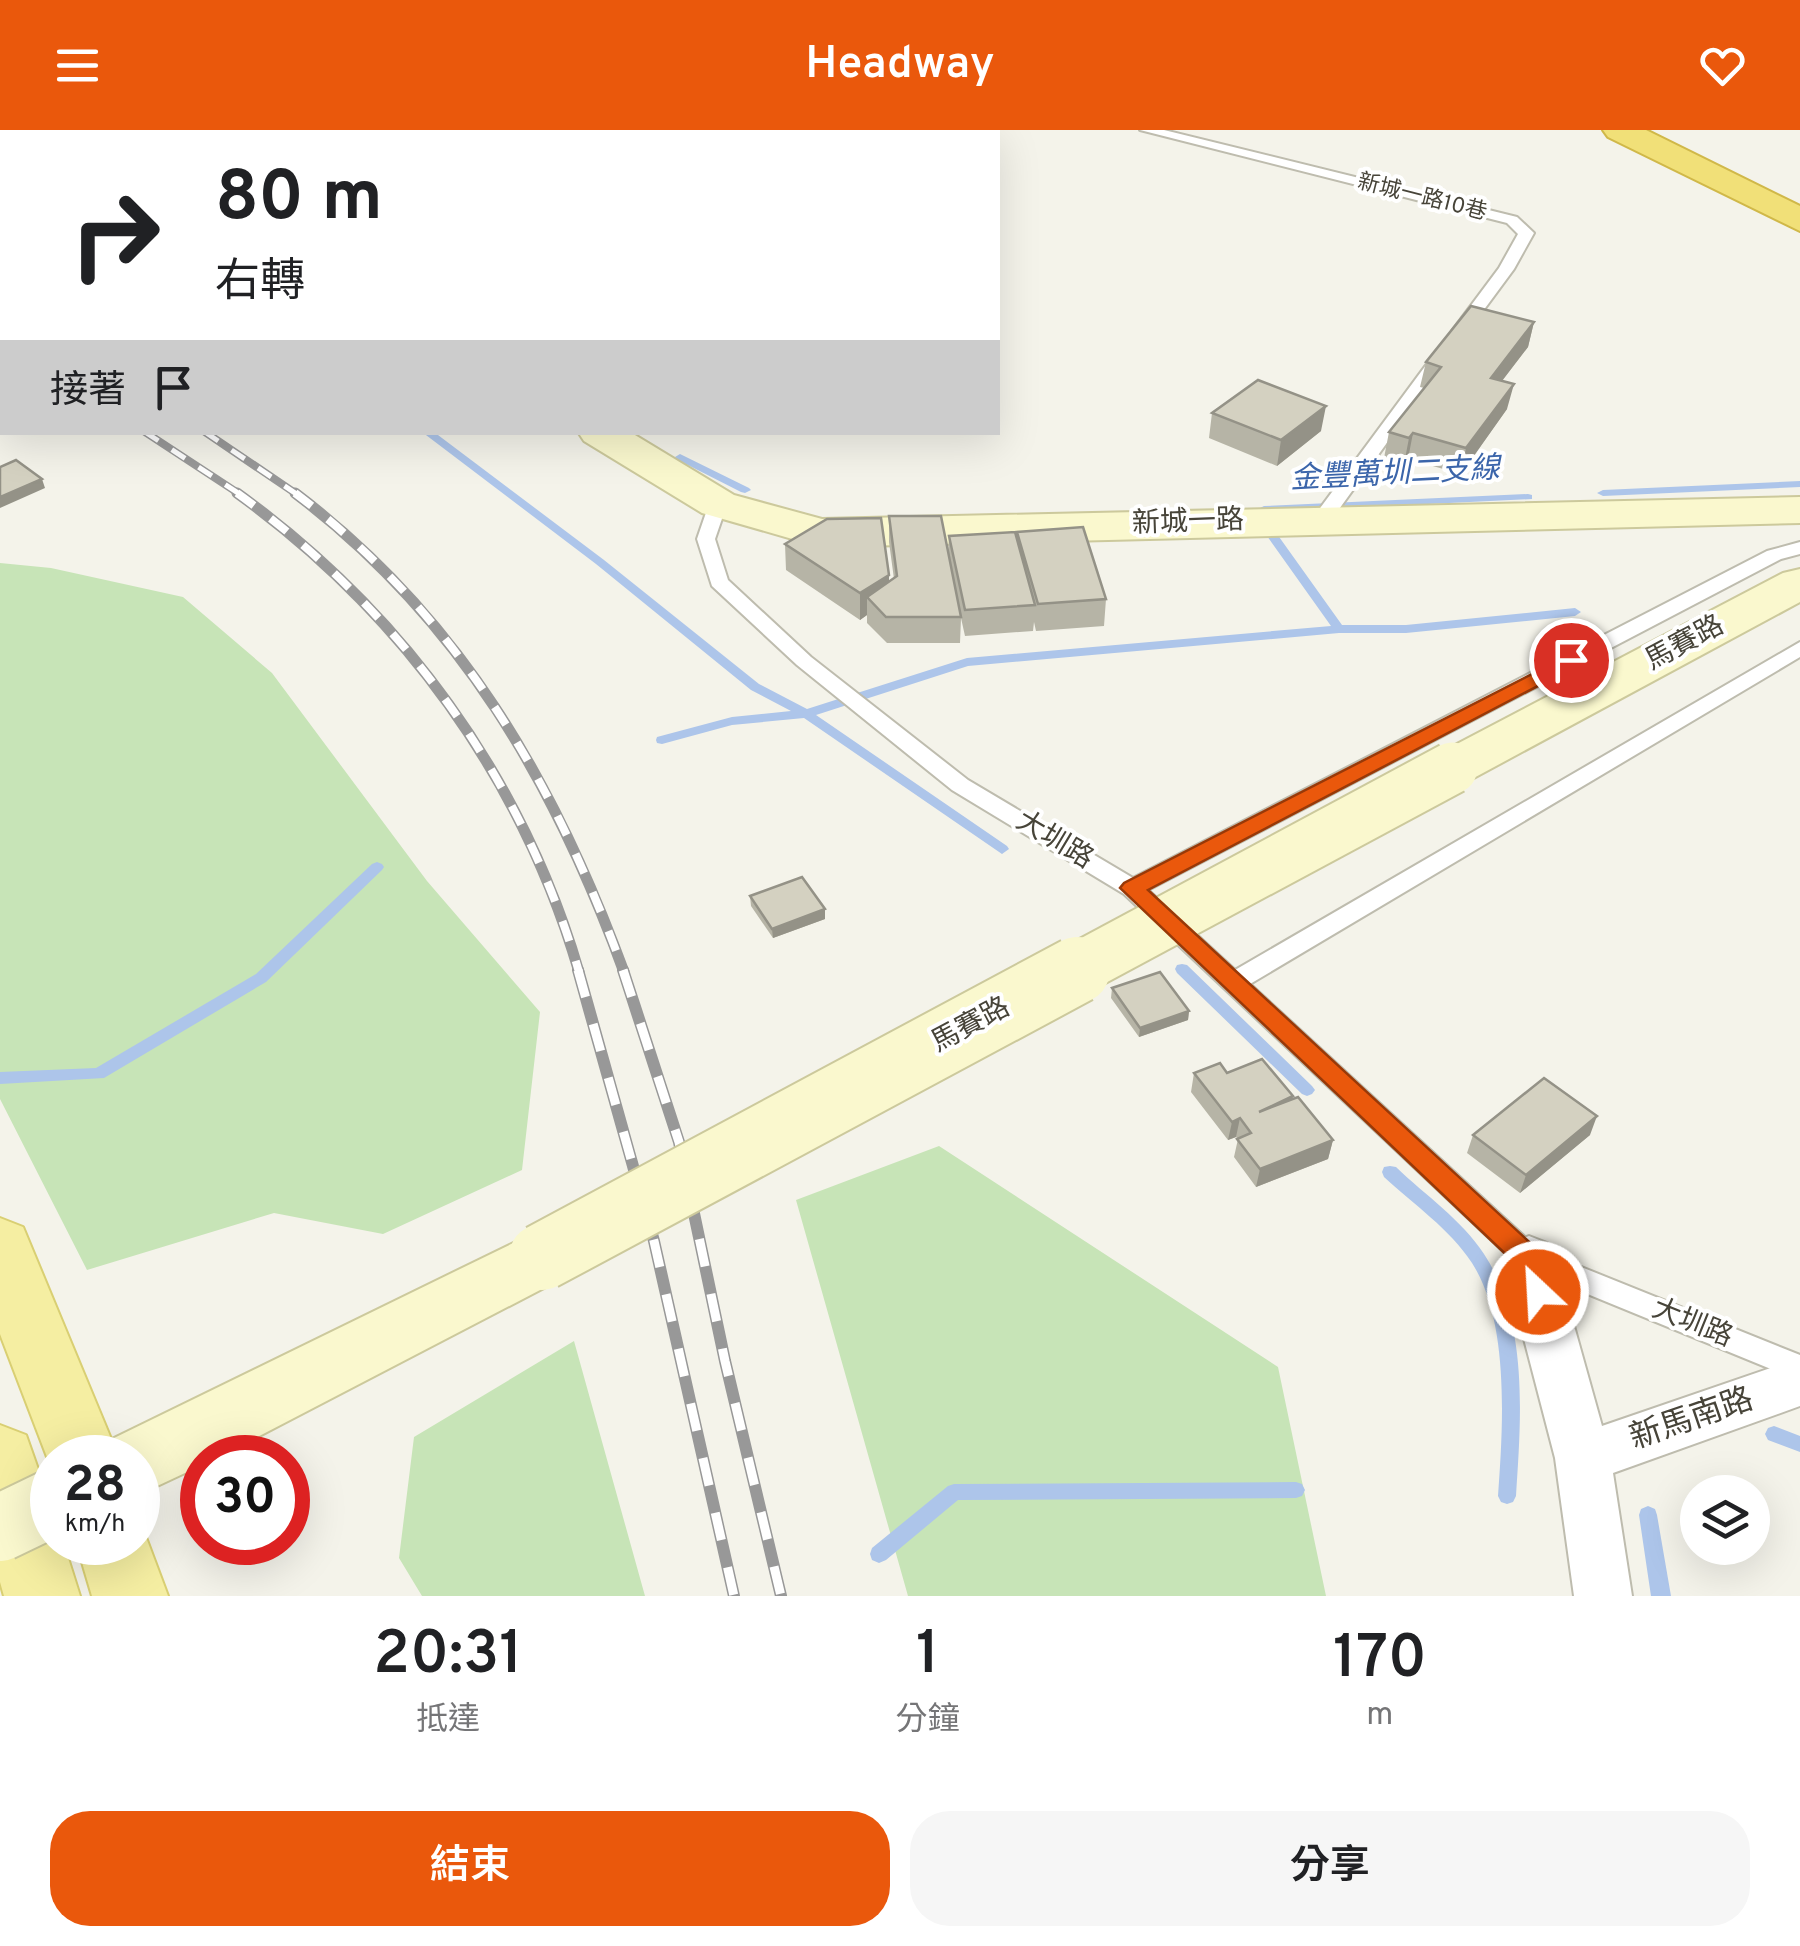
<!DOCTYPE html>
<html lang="zh-TW">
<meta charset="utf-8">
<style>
body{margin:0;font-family:Overpass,"Noto Sans TC",sans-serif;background:#f6f6f6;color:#202124;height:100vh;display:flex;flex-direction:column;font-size:38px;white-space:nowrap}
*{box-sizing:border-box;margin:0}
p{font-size:32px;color:#757577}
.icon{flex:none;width:55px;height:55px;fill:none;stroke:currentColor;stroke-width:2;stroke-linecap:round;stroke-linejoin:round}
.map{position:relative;height:1466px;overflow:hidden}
.panel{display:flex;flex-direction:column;background:#fff;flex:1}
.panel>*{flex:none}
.top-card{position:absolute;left:0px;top:0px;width:1000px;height:305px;box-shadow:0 10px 40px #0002;background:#fff;color:#202124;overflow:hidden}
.tools{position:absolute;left:1680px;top:1345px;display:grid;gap:20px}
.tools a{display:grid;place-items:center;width:90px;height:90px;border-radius:50%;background:#fff;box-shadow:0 10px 40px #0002;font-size:50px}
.speed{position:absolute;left:30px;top:1305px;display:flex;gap:20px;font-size:50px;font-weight:700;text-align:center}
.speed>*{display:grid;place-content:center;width:130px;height:130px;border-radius:50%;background:#fff;box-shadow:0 10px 40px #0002;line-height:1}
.speed small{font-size:25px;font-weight:400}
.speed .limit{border:15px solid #d22;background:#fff;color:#111}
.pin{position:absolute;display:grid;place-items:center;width:85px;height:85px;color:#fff;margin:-42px;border:5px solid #fff;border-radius:50%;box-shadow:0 2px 10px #0007}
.me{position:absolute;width:110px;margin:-55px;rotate:335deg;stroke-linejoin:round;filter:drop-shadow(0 0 8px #0008)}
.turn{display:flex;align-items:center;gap:35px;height:210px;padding:0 50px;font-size:45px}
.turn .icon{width:130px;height:130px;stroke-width:2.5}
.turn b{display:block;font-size:70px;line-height:85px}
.then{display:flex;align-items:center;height:95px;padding:0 50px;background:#0003;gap:20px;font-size:38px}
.eta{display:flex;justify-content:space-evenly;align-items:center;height:170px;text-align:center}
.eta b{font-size:60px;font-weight:600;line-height:70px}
.cta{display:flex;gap:20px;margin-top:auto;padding:20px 50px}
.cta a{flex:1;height:115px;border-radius:40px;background:#ea580c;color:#fff;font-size:40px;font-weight:600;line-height:115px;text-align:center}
.cta a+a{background:#f6f6f6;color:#202124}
header{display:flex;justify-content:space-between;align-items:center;height:130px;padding:0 50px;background:#ea580c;color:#fff;font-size:45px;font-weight:600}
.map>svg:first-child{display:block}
.green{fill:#c7e4b7}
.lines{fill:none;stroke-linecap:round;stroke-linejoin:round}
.stream{fill:#adc5ea;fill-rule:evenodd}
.lane-casing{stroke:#bebcae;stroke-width:4}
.street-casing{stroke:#bebcae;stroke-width:4}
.secondary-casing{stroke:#ccc99c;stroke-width:4}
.primary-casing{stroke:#d9cf73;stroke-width:4}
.highway-casing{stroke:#d0b849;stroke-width:4}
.lane{fill:#fff;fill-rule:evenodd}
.street{fill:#fff;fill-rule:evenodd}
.secondary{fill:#faf8ce;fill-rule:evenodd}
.primary{fill:#f5eea2;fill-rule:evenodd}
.highway{fill:#f1e078;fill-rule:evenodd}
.rail-far2-casing{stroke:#989898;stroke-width:8}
.rail-far1-casing{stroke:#989898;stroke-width:11}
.rail-casing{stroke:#989898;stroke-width:12}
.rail-far2{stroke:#fff;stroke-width:5;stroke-dasharray:16;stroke-linecap:butt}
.rail-far1{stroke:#fff;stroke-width:8;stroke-dasharray:21;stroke-linecap:butt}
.rail{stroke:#fff;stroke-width:9;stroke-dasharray:28;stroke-linecap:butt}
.secondary-bridge-far1-casing{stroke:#ccc99c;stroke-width:55;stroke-linecap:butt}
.secondary-bridge-casing{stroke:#ccc99c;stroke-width:70;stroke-linecap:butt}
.secondary-bridge-far1{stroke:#faf8ce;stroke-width:51}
.secondary-bridge{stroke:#faf8ce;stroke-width:66}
.wall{fill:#b6b4a6}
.shaded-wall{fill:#949287}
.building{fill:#d4d1c1;stroke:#949287;stroke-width:2.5}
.route{fill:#ea580c;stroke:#983908;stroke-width:2.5}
.labels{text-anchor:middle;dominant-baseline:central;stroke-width:8;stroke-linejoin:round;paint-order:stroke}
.far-street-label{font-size:22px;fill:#474439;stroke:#fff}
.street-label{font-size:28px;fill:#474439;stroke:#fff}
.water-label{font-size:30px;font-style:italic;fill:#3b65aa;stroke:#fff}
.near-street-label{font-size:32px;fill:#474439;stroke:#fff}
</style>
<header><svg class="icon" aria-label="menu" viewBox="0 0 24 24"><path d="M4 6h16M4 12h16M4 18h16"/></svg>Headway<svg class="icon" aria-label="heart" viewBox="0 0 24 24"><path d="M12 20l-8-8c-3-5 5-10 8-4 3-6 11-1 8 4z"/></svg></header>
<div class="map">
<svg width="1800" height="1466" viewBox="0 0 1800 1466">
<rect width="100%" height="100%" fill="#f4f3ea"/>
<path class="green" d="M0 433 51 438 183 467 272 543 427 751 540 882 522 1040 383 1104 274 1083 87 1140 0 969Z
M939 1016 1278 1237 1326 1466H908L796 1070Z
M574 1211 645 1466H422L399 1428 414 1307Z"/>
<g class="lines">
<path class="stream" d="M0 97H2V103H0Z
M422 302H434L604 430 759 554 807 579 967 528 1331 496 1267 406 1273 403 1277 404 1342 495H1406L1575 478 1581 482 1575 486 1406 503H1339L968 536 816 585 1007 716 1009 719 1002 724 804 588 732 595 662 614 657 613 656 610 657 607 732 587 791 581 751 560 596 434Z
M680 324 749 358 751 360 745 363 741 362 676 329 675 327Z
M1800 351V357L1603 366 1597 363 1603 360Z
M1528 364 1532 365V369L1264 382 1258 379 1264 376Z
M377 732 382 734 384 737 382 740 266 852 104 948 0 954V942L96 938 256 844 372 734Z
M1182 834 1187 835 1312 956 1315 960 1312 964 1307 966 1302 964 1177 843 1175 839 1177 835Z
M1390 1036 1396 1037C1425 1065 1462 1090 1484 1124 1529 1193 1521 1288 1516 1366L1513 1372 1507 1374 1501 1372 1498 1366C1503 1298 1510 1192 1472 1133 1450 1099 1413 1074 1384 1047L1382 1042 1384 1037Z
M1774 1296 1800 1306V1322L1768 1310 1765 1304 1768 1298Z
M1296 1352 1302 1354 1305 1360 1302 1366 1296 1368 958 1370 886 1430 879 1433 872 1430 870 1424 872 1418 948 1356 954 1354Z
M1648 1376 1655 1379 1657 1385 1671 1466H1651L1639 1385 1641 1379Z"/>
<g class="lane-casing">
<path id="lane" d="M0 0H61L62 2H2L0 6Z
M1140 0H1164L1517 87 1534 103 1514 139 1466 204H1454L1452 201 1499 138 1518 104 1507 93Z
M1438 226 1446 231 1329 393H1315V385L1432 227Z
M718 369 727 374 715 409 728 450 811 527 968 650 1133 748 1767 421 1800 412V424L1781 429 1148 760 1235 840 1800 512V527L1250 854 1539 1120 1800 1225V1251L1519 1136 1124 764 952 660 797 535 712 456 697 409 709 374Z"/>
</g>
<g class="street-casing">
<path id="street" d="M1529 1106 1547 1113 1555 1128 1602 1296 1800 1228V1276L1613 1343 1632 1466H1574L1555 1328 1503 1128 1511 1113Z"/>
</g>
<g class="secondary-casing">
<path id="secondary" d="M0 121H2V143H0Z
M578 302H630L734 365 822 389 1800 367V393L820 417 702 383 584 311Z
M1800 439V472L1470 650 1452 655 1434 650 1426 638 1434 626 1783 443Z
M542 1099 565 1107 575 1127 565 1147 217 1328H202V1335L138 1365V1328H104L112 1309Z"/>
</g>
<g class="primary-casing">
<path id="primary" d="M0 1088 23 1097 119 1328H52V1340L0 1204Z
M0 1295 26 1305 52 1379V1412H63L80 1466H4L0 1452Z
M138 1386 168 1466H92L76 1412H138Z"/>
</g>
<g class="highway-casing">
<path id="highway" d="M1603 0H1646L1800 76V101L1608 7Z"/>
</g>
<use href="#lane" class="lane"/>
<use href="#street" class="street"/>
<use href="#secondary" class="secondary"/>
<use href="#primary" class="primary"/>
<use href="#highway" class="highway"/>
<g class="rail-far2-casing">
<path id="rail-far2" d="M145 302 241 365
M205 302 298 365"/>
</g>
<g class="rail-far1-casing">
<path id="rail-far1" d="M237 363C402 482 522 647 579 842
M295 363C460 488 554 651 624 842"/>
</g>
<g class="rail-casing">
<path id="rail" d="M578 840 654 1111 734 1466
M623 840 679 1012 725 1231 781 1466"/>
</g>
<use href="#rail-far2" class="rail-far2"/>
<use href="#rail-far1" class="rail-far1"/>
<use href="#rail" class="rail"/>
<g class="secondary-bridge-far1-casing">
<path id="secondary-bridge-far1" d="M1072 842 1452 638"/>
</g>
<g class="secondary-bridge-casing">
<path id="secondary-bridge" d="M542 1127 1077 840
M0 1398 52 1373"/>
</g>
<use href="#secondary-bridge-far1" class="secondary-bridge-far1"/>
<use href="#secondary-bridge" class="secondary-bridge"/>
</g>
<path class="wall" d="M1534 192 1528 217 1502 251 1507 279 1461 344 1408 329 1404 334 1384 328 1389 302 1424 258 1420 257 1426 232Z
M1212 283 1321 301 1277 336 1209 308Z
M889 386 948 423 949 406 1017 410V402L1106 469 1104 496 1036 501 1034 492 1033 501 965 506 961 488 960 513H887L867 493V485L860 490 786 440 785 414 889 452 894 449 889 412Z
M750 766 825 779V789L773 808 751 776Z
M1112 858 1189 881 1188 890 1139 907 1111 868Z
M1194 943H1227L1293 966 1292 970 1333 1010 1328 1029 1256 1057 1234 1027 1238 1009 1236 1007 1228 1010 1191 962Z
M1473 1005H1590L1520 1063 1467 1023Z"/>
<path class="shaded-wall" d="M1534 192 1528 217 1485 273 1491 248Z
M1514 254 1507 279 1461 344 1466 318Z
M1326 276 1321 301 1277 336 1281 310Z
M1413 303 1408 329 1404 334 1409 308Z
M42 349 45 358 0 378V367Z
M889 445V471L867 467V485L860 490V463Z
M825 779V789L773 808 772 799Z
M1189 881 1188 890 1139 907 1140 898Z
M1597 986 1590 1005 1520 1063 1526 1045Z
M1240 988 1236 1007 1228 1010 1232 992Z
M1333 1010 1328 1029 1256 1057 1260 1039Z"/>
<path class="building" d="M1471 176 1534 192 1491 248 1514 254 1466 318 1413 303 1409 308 1389 302 1441 237 1426 232Z
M1258 250 1326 276 1281 310 1212 283Z
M16 330 42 349 0 367V337Z
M889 386H941L961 487H886L867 467 897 446Z
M881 388 889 445 860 463 785 414 827 389Z
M1083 397 1106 469 1038 474 1017 402Z
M1015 402 1035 475 965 480 949 406Z
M802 747 825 779 772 799 750 766Z
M1160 842 1189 881 1140 898 1112 858Z
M1262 929 1293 966 1259 982 1298 967 1333 1010 1260 1039 1237 1009 1251 1003 1240 988 1232 992 1194 943 1220 933 1227 943Z
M1544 948 1597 986 1526 1045 1473 1005Z"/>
<path class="route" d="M1571 524 1581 530 1578 535 1148 760 1538 1120 1552 1162 1548 1170 1538 1173 1528 1170 1516 1134 1120 758 1124 753Z"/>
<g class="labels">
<g class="far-street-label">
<text transform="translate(1422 68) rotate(14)">新城一路10巷</text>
</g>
<g class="street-label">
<text transform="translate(1188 393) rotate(-2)">新城一路</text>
<text transform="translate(1685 514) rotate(-28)">馬賽路</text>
<text transform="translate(1054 711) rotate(31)">大圳路</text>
<text transform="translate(971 896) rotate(-28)">馬賽路</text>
<text transform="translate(1692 1194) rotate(22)">大圳路</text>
</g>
<g class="water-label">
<text transform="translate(1395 345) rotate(-3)">金豐萬圳二支線</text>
</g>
<g class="near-street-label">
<text transform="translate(1692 1290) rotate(-19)">新馬南路</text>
</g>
</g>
</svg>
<div class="tools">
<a><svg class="icon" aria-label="layers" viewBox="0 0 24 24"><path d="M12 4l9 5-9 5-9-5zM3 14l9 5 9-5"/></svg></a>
</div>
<div class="speed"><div>28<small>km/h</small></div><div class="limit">30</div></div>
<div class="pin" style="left:1571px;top:530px;background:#d93025"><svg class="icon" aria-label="arrive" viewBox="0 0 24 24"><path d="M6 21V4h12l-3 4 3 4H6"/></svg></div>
<svg class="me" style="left:1538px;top:1162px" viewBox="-20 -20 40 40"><circle r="17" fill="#ea580c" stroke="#fff" stroke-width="3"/><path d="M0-11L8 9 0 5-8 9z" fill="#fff"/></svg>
<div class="top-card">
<div class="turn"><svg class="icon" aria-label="right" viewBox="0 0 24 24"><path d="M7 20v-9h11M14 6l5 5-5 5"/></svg><div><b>80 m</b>右轉</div></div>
<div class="then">接著<svg class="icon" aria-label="arrive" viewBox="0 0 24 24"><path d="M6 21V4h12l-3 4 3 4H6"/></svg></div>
</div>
</div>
<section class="panel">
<div class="eta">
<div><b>20:31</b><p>抵達</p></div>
<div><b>1</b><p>分鐘</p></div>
<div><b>170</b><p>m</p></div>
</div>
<div class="cta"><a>結束</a><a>分享</a></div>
</section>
